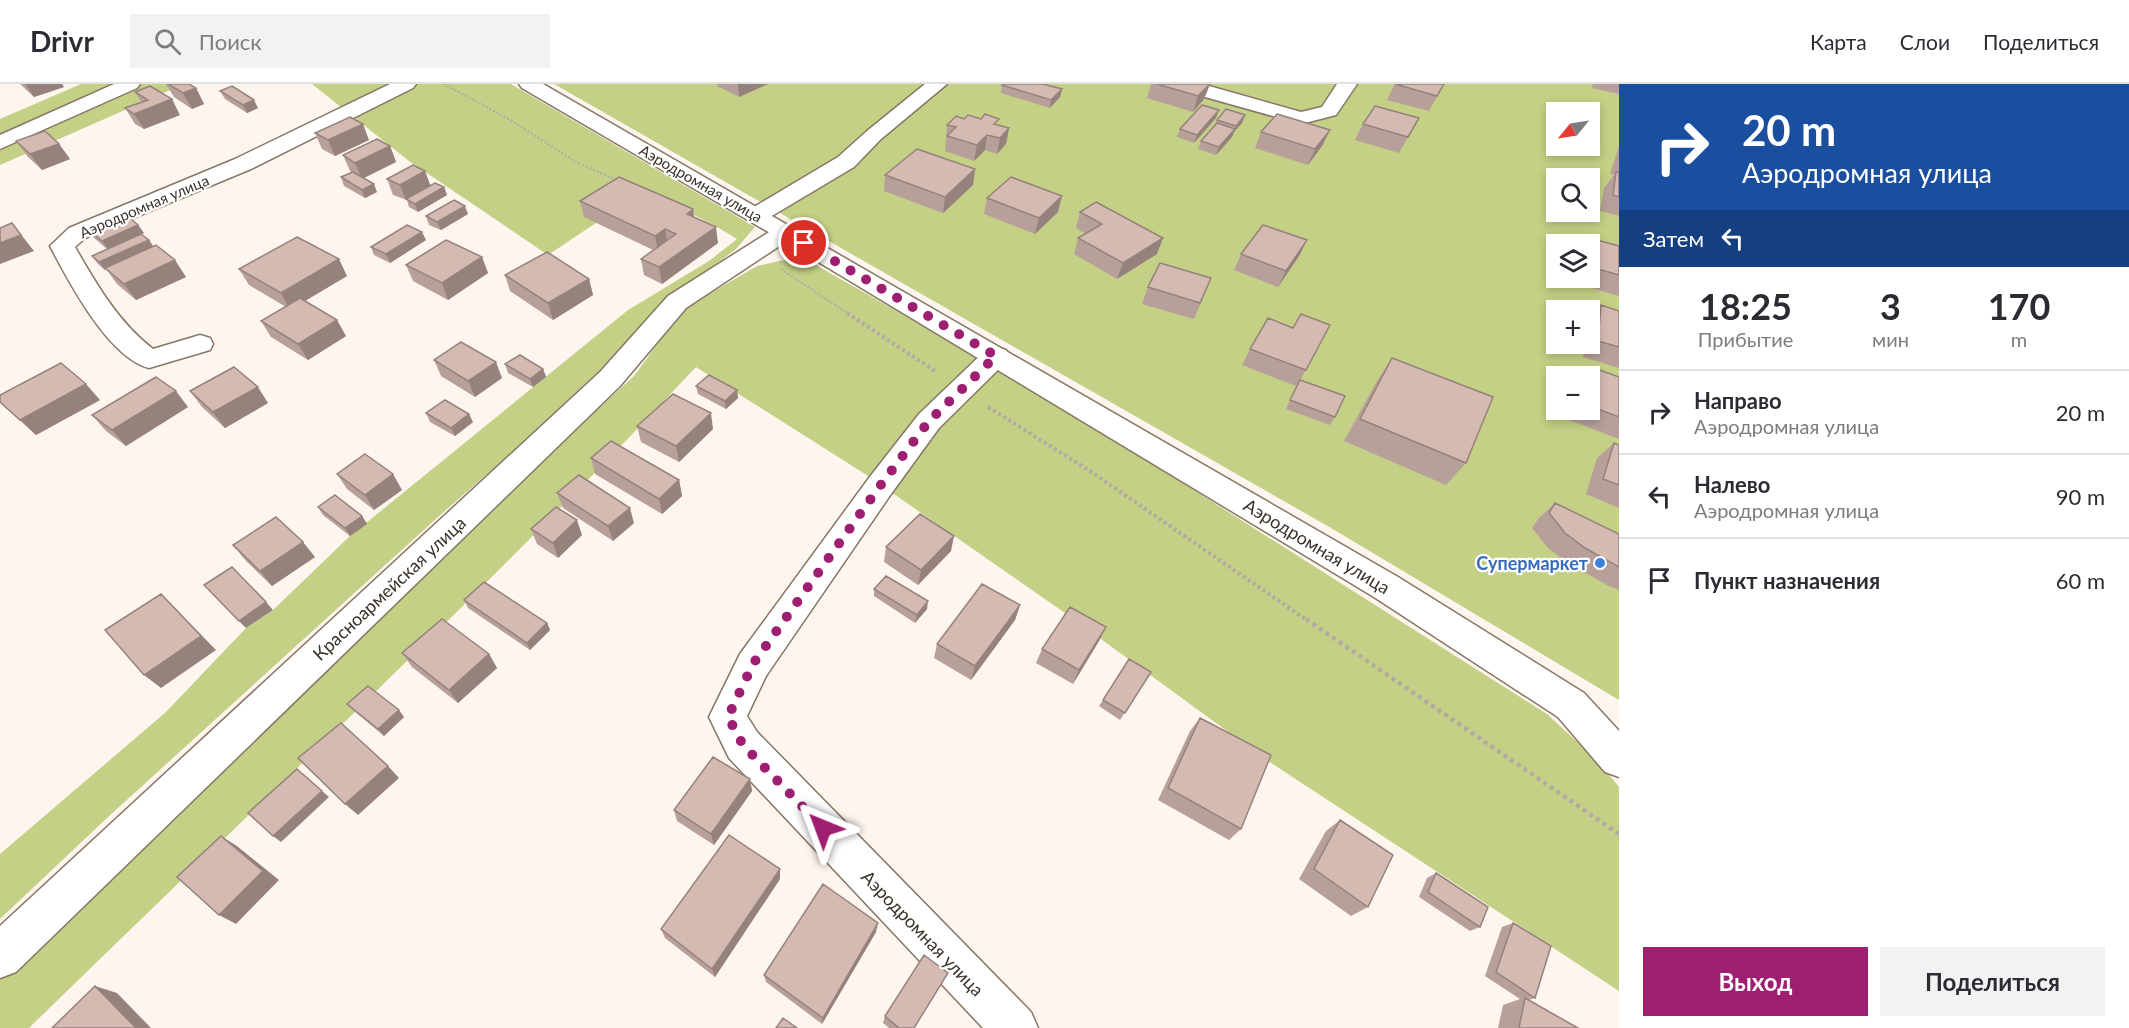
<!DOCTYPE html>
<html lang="ru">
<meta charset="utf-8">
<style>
body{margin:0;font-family:Lato,sans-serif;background:#f2f2f3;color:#2b2b33;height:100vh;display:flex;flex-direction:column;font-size:22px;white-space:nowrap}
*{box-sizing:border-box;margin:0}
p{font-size:20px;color:#7c7c81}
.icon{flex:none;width:33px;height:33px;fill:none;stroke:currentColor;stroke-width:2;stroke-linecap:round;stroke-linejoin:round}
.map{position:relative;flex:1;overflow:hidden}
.side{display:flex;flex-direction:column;background:#fff;width:510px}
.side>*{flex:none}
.top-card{background:#1a4fa0;color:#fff;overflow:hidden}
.needle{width:39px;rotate:240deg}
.tools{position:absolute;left:1546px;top:18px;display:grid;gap:12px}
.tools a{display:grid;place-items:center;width:54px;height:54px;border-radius:0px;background:#fff;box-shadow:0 3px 9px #0003;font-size:30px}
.pin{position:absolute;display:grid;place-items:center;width:51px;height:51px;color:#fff;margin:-26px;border:3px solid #fff;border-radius:50%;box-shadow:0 2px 6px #0007}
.me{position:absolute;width:66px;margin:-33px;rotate:316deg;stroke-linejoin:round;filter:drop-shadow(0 0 4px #0008)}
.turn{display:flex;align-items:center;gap:21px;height:126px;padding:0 24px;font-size:27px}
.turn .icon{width:78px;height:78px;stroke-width:2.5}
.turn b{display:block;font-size:42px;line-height:51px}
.then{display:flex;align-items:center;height:57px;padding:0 24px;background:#0003;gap:12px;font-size:22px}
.eta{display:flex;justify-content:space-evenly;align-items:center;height:102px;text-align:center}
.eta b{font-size:36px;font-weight:700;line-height:42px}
.action{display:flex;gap:12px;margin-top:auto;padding:12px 24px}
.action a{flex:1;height:69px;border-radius:0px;background:#9e1e71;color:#fff;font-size:24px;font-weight:700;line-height:69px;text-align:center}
.action a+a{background:#f2f2f3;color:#2b2b33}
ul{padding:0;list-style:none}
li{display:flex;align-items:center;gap:18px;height:84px;padding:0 24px;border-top:2px solid #e1e1e2}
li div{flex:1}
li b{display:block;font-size:22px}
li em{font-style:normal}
header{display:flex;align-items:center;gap:36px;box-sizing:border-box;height:84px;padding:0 30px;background:#fff;border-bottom:2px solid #e1e1e2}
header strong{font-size:28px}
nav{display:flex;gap:33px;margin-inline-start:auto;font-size:21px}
.search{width:420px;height:54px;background:#f2f2f3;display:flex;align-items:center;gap:15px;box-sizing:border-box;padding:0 21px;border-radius:0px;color:#7c7c81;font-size:22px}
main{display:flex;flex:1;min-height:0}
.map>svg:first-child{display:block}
.green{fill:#c3d085;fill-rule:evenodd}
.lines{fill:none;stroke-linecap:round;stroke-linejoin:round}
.minor-casing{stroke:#877665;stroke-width:3}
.tertiary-casing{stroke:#877665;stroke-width:3}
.path-far2{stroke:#b3aba3;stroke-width:2;stroke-dasharray:2 2;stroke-linecap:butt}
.path-far1{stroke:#b3aba3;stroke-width:4;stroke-dasharray:3 3;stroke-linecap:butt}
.path{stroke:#b3aba3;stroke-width:4.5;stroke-dasharray:4 4;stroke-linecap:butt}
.minor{fill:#fff;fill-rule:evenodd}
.tertiary{fill:#fff;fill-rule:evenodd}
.wall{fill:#b7a099}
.shaded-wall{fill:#95827d}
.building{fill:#d5bab2;stroke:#95827d;stroke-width:1.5}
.route{stroke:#9e1e71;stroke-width:10;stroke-dasharray:0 18}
.shop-dot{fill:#3f7fe0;stroke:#fff;stroke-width:2}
.labels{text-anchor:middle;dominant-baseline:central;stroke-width:4.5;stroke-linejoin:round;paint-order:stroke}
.far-street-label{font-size:15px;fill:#3a322b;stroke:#fff}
.street-label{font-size:18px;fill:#3a322b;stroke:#fff}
.shop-label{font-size:18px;font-weight:bold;fill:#366cbe;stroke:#fff;text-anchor:end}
</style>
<header>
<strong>Drivr</strong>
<div class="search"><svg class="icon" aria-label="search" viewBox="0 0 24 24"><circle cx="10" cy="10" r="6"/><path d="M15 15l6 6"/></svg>Поиск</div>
<nav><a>Карта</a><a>Слои</a><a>Поделиться</a></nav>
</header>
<main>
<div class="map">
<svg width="1619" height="944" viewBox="0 0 1619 944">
<rect width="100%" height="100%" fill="#fef6ee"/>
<path class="green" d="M81 0H119L0 52V35Z
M143 0H184L0 81V65Z
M312 0H511L755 143 736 165 654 227 584 305 438 433 108 733 0 835V770L166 628 246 544 273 526 350 452 628 226 709 177 737 155C720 144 674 118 653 116 626 114 572 156 548 171L409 77Z
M554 0H1619V616L1331 444ZM1557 28H1590V62H1557ZM1557 94H1590V128H1557ZM1557 160H1590V194H1557ZM1557 226H1590V260H1557ZM1557 292H1590V326H1557Z
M784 176 814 180 1036 306 1547 630 1599 678 1619 703V907L1268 677 1068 531 865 390 696 283C482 511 253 725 29 944H0V882L375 528 634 292 682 226 757 182Z"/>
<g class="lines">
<g class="minor-casing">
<path id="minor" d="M114 0H140L137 4 0 65V51Z
M390 0H416L413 4 251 85 85 154 75 163C96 200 119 239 153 265L200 251 210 254 213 260 210 266 149 284C108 273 69 198 50 162L69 144 235 75Z
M925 0H947L881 55 854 83 765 136 757 138 749 136 745 131 749 126 838 73 867 47Z
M1170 0H1202L1301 28 1322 23 1337 0H1357L1336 31 1301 40 1173 4Z
M785 141 793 143 797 148 793 153 686 224 620 302 16 888 0 894V842L600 288 668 212 777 143Z
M996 263 1006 266 1010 272 1006 278 939 344 891 410 766 592 747 632 757 648 1031 928 1038 944H983L729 674 709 633 740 570 869 394 919 330 986 266Z"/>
</g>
<g class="tertiary-casing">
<path id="tertiary" d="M519 0H543L1398 493 1584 609 1619 647V693L1605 688 1558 633 1374 513 777 153 522 4Z"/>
</g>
<path class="path-far2" d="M444 0 512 37 576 78 619 97
M781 185 850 231"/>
<path class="path-far1" d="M847 229 935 287
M988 323 1093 389 1308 537"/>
<path class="path" d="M1306 535 1619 750"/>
<use href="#minor" class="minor"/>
<use href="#tertiary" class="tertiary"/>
</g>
<path class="wall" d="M20 0H62L64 3 34 13Z
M166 0H189L196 4 204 20 192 25 174 13Z
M717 0H768L739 13 717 2Z
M1151 0H1210L1204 15 1193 28 1147 14Z
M1395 0H1444L1429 27 1387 16Z
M1593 0H1619V10L1592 4Z
M1002 1 1062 5 1060 13 1050 24 1001 9Z
M220 7 258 24 247 29 225 15Z
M135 8 180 31 144 45 135 40 125 24 141 18Z
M1245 31 1242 39 1234 48 1232 53 1216 71 1198 65 1201 57 1214 42 1217 36Z
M1216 34 1194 59 1177 53 1180 45Z
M1419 34 1399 69 1355 56 1363 40Z
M964 35 998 41 1009 44 1006 60 997 70 985 66 974 77 945 67 947 41Z
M1330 46 1322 62 1308 81 1255 64 1261 48Z
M315 49 369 56 335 72 322 65Z
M16 57 59 60 70 75 42 86 28 73Z
M390 62 396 78 363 94 377 108 365 114 344 102 341 93 351 88 350 87 343 71Z
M1619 62V132L1600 127 1604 104 1614 91 1610 90Z
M975 85 973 101 943 129 884 107 885 91Z
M387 95 444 103 447 111 418 128 409 123 407 116 393 111Z
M987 114 1058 128 1035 150 984 130Z
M580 117 694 133 718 159 662 200 644 191 641 175 653 166 584 133Z
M1080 128 1157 170 1117 195 1074 170 1078 154 1086 150 1076 144Z
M468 130 441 146 429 141 426 132Z
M138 141 144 149 141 150 149 156 153 162 186 193 136 216 117 200 107 186H105L98 180 92 172 107 165 93 153 87 145Z
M426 156 390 179 374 171 371 163Z
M1307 156 1299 172 1278 203 1234 186 1241 170Z
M1597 156 1619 162V212L1578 200 1579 194H1590V164Z
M482 173 488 189 448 216 413 197 406 181Z
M239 185 347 192 304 217 346 252 308 276 271 253 261 237 286 223 249 201Z
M505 191 589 195 593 211 553 236 510 207Z
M1211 194 1194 235 1142 220 1148 203Z
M1601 221 1619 227V284L1583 273 1585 260H1590V234Z
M1250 265 1306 286 1300 296 1335 333 1330 341 1286 325 1296 302 1242 281Z
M1392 274 1466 379 1446 401 1344 357 1377 297Z
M434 276 502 294 475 313 441 292Z
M505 280 543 285 546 293 533 303 508 289Z
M1591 283 1619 293V355L1566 335 1568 326H1590V292H1582Z
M696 302 737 306 738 314 726 325 698 310Z
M190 307 268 319 225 344 202 323Z
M100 316 36 351 0 318Z
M188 323 126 362 106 347 92 331Z
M426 329 473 338 455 352 430 338Z
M637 342 713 345 679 378 641 358Z
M1614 359 1619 361V424L1586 410 1597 374Z
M591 374 679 396 682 412 662 430 595 390Z
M337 390 402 406 374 426 347 405Z
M557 409 634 439 613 457 563 424Z
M1555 419 1619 450V506L1607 501 1568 479 1548 464 1532 444 1539 434Z
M318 423 362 432 367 440 350 452 323 431Z
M531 445 582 451 558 474 537 460Z
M233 461 315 473 272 502 246 477Z
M886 463 951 467 918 501 884 478Z
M874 505 927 525 915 539 874 512Z
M464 516 547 539 550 546 530 566 468 524Z
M1020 521 1015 536 971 596 934 574 937 560Z
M1106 543 1099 557 1073 600 1036 579 1042 565Z
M402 569 489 570 497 584 458 619 412 583Z
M1151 588 1120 636 1099 622 1103 616Z
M347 620 404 633 384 652 354 627Z
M1200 634 1241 745 1229 756 1158 716 1190 647Z
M750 695 752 707 714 761 677 737 674 726Z
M1340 736 1368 823 1351 832 1299 795 1326 747Z
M1436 789 1480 843 1470 847 1419 813 1427 794Z
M780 795 715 893 665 854 661 845Z
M1513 839 1535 914 1529 916 1578 944H1498L1503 921 1520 915 1485 892 1502 843Z
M876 848 822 940 766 898 764 891Z
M885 932 915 944H889L883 939Z"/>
<path class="shaded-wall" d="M25 0H62L64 3 34 13Z
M738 0H768L739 13Z
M1210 0 1204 15 1193 28 1198 12Z
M196 4 204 20 192 25 183 9Z
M1062 5 1060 13 1050 24 1051 16Z
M172 15 180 31 144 45 134 30Z
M254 16 258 24 247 29 243 21Z
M1219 26 1216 34 1194 59 1197 51Z
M1245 31 1242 39 1234 48 1232 53 1216 71 1219 63 1234 46 1236 42Z
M363 40 369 56 335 72 328 56Z
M1009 44 1006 60 997 70 1000 54Z
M1330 46 1322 62 1308 81 1315 65Z
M987 51 985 66 974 77 977 61Z
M59 60 70 75 42 86 30 70Z
M390 62 396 78 362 95 355 79Z
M975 85 973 101 943 129 945 113Z
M425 87 431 103 406 115V117L400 101Z
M374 100 377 108 365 114 362 106Z
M444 103 447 111 418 128 415 120Z
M1062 112 1058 128 1035 150 1039 134Z
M465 122 468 130 441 146 437 138Z
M693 125 695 142 687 130Z
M12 139 34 167 0 180V159Z
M138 141 144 149 108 165 102 157Z
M716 143 718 159 662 200 659 183Z
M665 145 668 161 658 168 655 152Z
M422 148 426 156 390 179 386 170Z
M1163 154 1157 170 1117 195 1123 179Z
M149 156 154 164 105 186 99 178Z
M1307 156 1299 172 1278 203 1286 187Z
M482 173 488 189 448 216 442 199Z
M339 175 347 192 290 226 281 209Z
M175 176 186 193 136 216 124 200Z
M589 195 593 211 553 236 548 219Z
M337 236 346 252 308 276 298 260Z
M496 278 502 294 475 313 468 297Z
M543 285 546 293 533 303 530 295Z
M86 300 100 316 36 351 20 336Z
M258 303 268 319 225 344 213 328Z
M737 306 738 314 726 325 725 317Z
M176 307 188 323 126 362 112 346Z
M711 329 713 345 679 378 676 362Z
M469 330 473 338 455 352 451 344Z
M393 390 402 406 374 426 365 411Z
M679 396 682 412 662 430 659 415Z
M630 424 634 439 613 457 608 442Z
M362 432 367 440 350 452 345 444Z
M577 436 582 451 558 474 553 459Z
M954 452 951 467 918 501 921 486Z
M303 458 315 473 272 502 260 487Z
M161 510 216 566 161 604 144 591Z
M928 517 927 525 915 539 917 531Z
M266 518 273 526 246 544 239 537Z
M1020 521 1015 536 971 596 975 582Z
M547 539 550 546 530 566 527 559Z
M1106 543 1099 557 1073 600 1079 586Z
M489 570 497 584 458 619 449 606Z
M399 626 404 633 384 652 378 645Z
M388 682 399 694 358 731 345 720Z
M750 695 752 707 714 761 711 750Z
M322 707 329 713 281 758 273 752Z
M221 752 237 762 279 796 236 840 219 831Z
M780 785V795L715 893 712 885Z
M878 839 876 848 822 940 823 934Z
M95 902 117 909 151 944H136Z"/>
<path class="building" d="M168 0H189L196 4 183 9Z
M1004 0H1043L1062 5 1051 16 1002 1Z
M1157 0H1210L1198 12Z
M1395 0H1444L1437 12Z
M150 2 172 15 134 30 125 24 148 16 135 8Z
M232 2 254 16 243 21 220 7Z
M1202 21 1219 26 1197 51 1180 45Z
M1375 22 1419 34 1408 53 1363 40Z
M1226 25 1245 31 1236 42 1217 36Z
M985 30 999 35 994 40 1009 44 1000 54 987 51 977 61 947 52 956 43 947 41 956 32 964 35 968 31 981 35Z
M1277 30 1330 46 1315 65 1261 48Z
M350 33 363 40 328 56 315 49Z
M1217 39 1235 45 1219 63 1201 57Z
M45 47 59 60 30 70 16 57Z
M377 55 390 62 355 79 343 71Z
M917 65 975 85 945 113 885 91Z
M413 81 425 87 400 101 387 95Z
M353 88 374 100 362 106 341 93Z
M1616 88H1619V113L1613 111Z
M619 93 693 125 687 130 716 143 659 183 641 175 676 150 665 145 655 152 580 117Z
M1011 93 1062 112 1039 134 987 114Z
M435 99 444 103 415 120 406 115Z
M454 116 465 122 437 138 426 132Z
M1096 118 1163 154 1123 179 1078 154 1102 140 1080 128Z
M124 129 138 141 102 157 87 145Z
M12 139 21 151 0 159V144Z
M407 141 422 148 386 170 371 163Z
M1263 141 1307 156 1286 187 1241 170Z
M141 150 149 156 99 178 92 172Z
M297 153 339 175 281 209 239 185Z
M446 156 482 173 442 199 406 181Z
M1597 156 1619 162V191L1591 183Z
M156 161 175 176 124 200 105 184Z
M547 168 589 195 548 219 505 191Z
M1160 179 1211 194 1200 219 1148 203Z
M300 214 337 236 298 260 261 237Z
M1601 221 1619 227V263L1598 257Z
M1301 230 1330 241 1306 286 1250 265 1268 234 1293 244Z
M461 258 496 278 468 297 434 276Z
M520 271 543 285 530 295 505 280Z
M1392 274 1493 313 1466 379 1360 335Z
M61 279 86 300 20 336 0 318V311Z
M234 283 258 303 213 328 190 307Z
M1591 283 1619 293V333L1590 322V292H1588Z
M709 291 737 306 725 317 696 302Z
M156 293 176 307 112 346 92 331Z
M1300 296 1345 312 1335 333 1290 316Z
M673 310 711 329 676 362 637 342Z
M445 316 469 330 451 344 426 329Z
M611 357 679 396 659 415 591 374Z
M1614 359 1619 361V401L1603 395Z
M365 370 393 390 365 411 337 390Z
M579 391 630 424 608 442 557 409Z
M335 411 362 432 345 444 318 423Z
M1555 419 1619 450V483L1585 464 1565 449 1549 429Z
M556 423 577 436 553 459 531 445Z
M920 430 954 452 921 486 886 463Z
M276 433 303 458 260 487 233 461Z
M232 483 266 518 239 537 204 501Z
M886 492 928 517 917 531 874 505Z
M484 498 547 539 527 559 464 516Z
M982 500 1020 521 975 582 937 560Z
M161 510 201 552 144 591 105 546Z
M1070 523 1106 543 1079 586 1042 565Z
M442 535 489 570 449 606 402 569Z
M1129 575 1151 588 1125 629 1103 616Z
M368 602 399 626 378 645 347 620Z
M1200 634 1271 671 1241 745 1168 704Z
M341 639 388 682 345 720 298 674Z
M713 673 750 695 711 750 674 726Z
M297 685 322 707 273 752 248 729Z
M1340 736 1393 771 1368 823 1314 785Z
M729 751 780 785 712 885 661 845Z
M221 752 263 787 219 831 177 793Z
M1436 789 1488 823 1480 843 1428 808Z
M823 800 878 839 823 934 764 891Z
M1513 839 1551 862 1535 914 1496 888Z
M924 871 948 889 914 944H899L885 932Z
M95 902 136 944H52Z
M1525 914 1578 944H1519Z
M783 934 797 944H776Z"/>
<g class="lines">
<path class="route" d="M804 159 996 272 929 337 880 402 753 580 728 633 743 661 823 744"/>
</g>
<circle class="shop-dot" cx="1600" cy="479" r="6"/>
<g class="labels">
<g class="far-street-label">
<text transform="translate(701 99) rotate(30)">Аэродромная улица</text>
<text transform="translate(144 122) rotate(-23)">Аэродромная улица</text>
</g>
<g class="street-label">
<text transform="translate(1317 462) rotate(31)">Аэродромная улица</text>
<text transform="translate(389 504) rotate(-43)">Красноармейская улица</text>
<text transform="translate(923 849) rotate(46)">Аэродромная улица</text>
</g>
<g class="shop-label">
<text x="1588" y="479">Супермаркет</text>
</g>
</g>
</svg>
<div class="tools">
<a><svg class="needle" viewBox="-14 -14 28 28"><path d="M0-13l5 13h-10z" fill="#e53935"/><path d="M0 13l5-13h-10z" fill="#7c7c81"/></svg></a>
<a><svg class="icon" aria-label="search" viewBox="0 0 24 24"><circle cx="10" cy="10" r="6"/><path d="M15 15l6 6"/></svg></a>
<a><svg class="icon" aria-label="layers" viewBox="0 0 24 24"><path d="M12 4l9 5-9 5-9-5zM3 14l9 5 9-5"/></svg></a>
<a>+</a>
<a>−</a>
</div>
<div class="pin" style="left:804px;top:159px;background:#d93025"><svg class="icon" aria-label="arrive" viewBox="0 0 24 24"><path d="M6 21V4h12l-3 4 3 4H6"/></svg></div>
<svg class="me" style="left:823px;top:744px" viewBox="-20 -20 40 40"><path d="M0-17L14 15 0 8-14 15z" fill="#9e1e71" stroke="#fff" stroke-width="4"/></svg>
</div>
<section class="side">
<div class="top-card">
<div class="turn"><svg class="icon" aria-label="right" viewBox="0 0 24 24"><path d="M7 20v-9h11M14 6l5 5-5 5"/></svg><div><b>20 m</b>Аэродромная улица</div></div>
<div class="then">Затем<svg class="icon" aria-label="left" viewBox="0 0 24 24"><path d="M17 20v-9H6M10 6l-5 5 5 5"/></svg></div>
</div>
<div class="eta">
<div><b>18:25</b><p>Прибытие</p></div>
<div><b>3</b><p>мин</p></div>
<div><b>170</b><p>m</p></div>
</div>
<ul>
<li><svg class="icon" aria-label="right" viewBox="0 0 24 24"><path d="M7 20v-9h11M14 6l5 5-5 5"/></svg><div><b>Направо</b><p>Аэродромная улица</p></div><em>20 m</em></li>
<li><svg class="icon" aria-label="left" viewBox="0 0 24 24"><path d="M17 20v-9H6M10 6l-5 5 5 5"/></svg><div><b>Налево</b><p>Аэродромная улица</p></div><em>90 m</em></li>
<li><svg class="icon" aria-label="arrive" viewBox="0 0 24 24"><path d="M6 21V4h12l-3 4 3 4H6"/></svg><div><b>Пункт назначения</b></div><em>60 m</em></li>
</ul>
<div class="action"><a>Выход</a><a>Поделиться</a></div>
</section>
</main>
